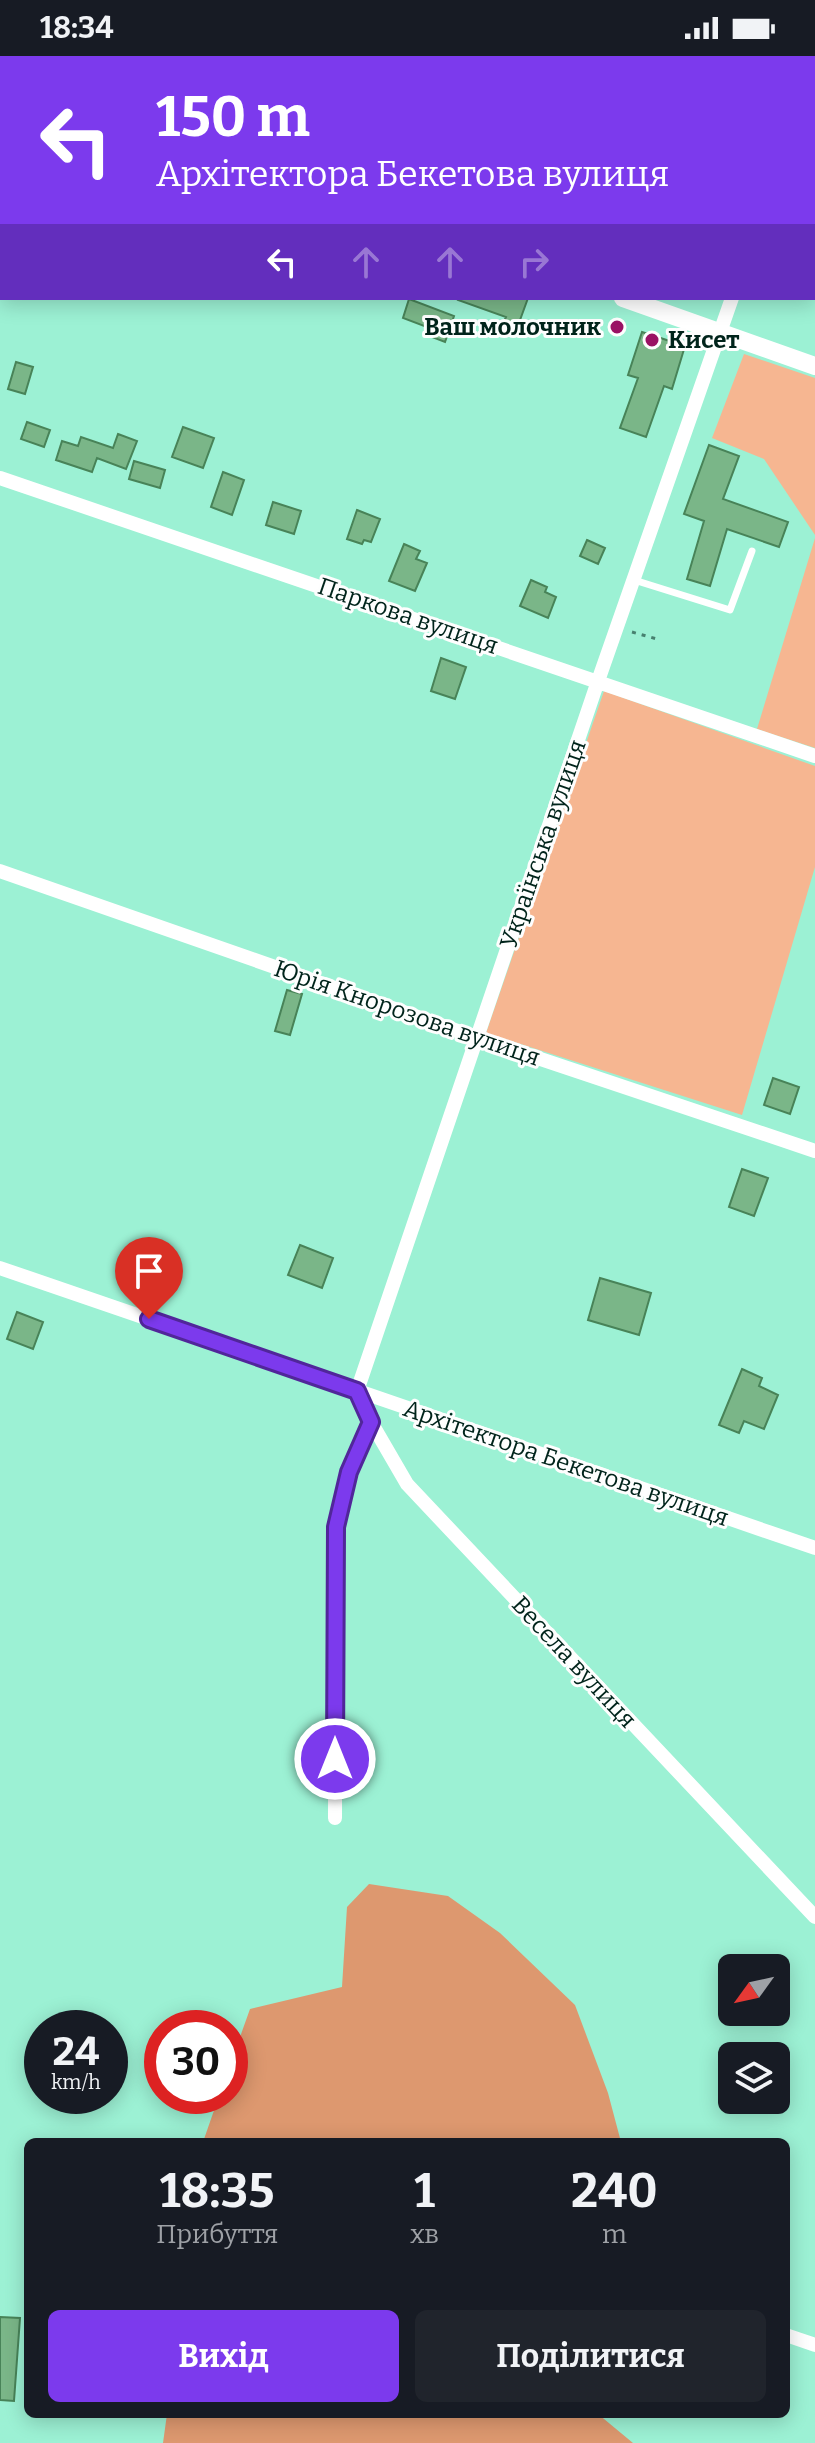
<!DOCTYPE html>
<html lang="uk">
<meta charset="utf-8">
<style>
body{margin:0;font-family:Bitter,serif;background:#20242c;color:#f1f3f6;height:100vh;display:flex;flex-direction:column;font-size:30px;white-space:nowrap}
*{box-sizing:border-box;margin:0}
p{font-size:26px;color:#9ea1a6}
.icon{flex:none;width:44px;height:44px;fill:none;stroke:currentColor;stroke-width:2;stroke-linecap:round;stroke-linejoin:round}
.map{position:relative;flex:1;overflow:hidden}
.sheet{position:absolute;left:24px;top:2082px;width:766px;height:280px;display:flex;flex-direction:column;background:#171b24;border-radius:12px;box-shadow:0 4px 20px #0003}
.sheet>*{flex:none}
.top-card{position:absolute;left:0px;top:0px;width:816px;height:244px;box-shadow:0 4px 20px #0003;background:#7c3aed;color:#fff;overflow:hidden}
.needle{width:52px;rotate:237deg}
.buttons{position:absolute;left:718px;top:1898px;display:grid;gap:16px}
.buttons a{display:grid;place-items:center;width:72px;height:72px;border-radius:12px;background:#171b24;box-shadow:0 4px 20px #0003;font-size:40px}
.speed{position:absolute;left:24px;top:1954px;display:flex;gap:16px;font-size:40px;font-weight:700;text-align:center}
.speed>*{display:grid;place-content:center;width:104px;height:104px;border-radius:50%;background:#171b24;box-shadow:0 4px 20px #0003;line-height:1}
.speed small{font-size:20px;font-weight:400}
.speed .limit{border:12px solid #d22;background:#fff;color:#111}
.pin{position:absolute;display:grid;place-items:center;width:68px;height:68px;color:#fff;margin:-82px -34px;border-radius:50% 50% 50% 0;rotate:-45deg;box-shadow:0 0 8px #0007}
.pin .icon{rotate:45deg}
.me{position:absolute;width:88px;margin:-44px;rotate:0deg;stroke-linejoin:round;filter:drop-shadow(0 0 6px #0008)}
.turn{display:flex;align-items:center;gap:28px;height:168px;padding:0 24px;font-size:36px}
.turn .icon{width:104px;height:104px;stroke-width:2.5}
.turn b{display:block;font-size:56px;line-height:68px}
.lanes{display:flex;align-items:center;height:76px;padding:0 24px;background:#0003;justify-content:center;gap:40px;direction:ltr}
.lanes .off{opacity:.35}
.eta{display:flex;justify-content:space-evenly;align-items:center;height:136px;text-align:center}
.eta b{font-size:48px;font-weight:700;line-height:56px}
.button{display:flex;gap:16px;margin-top:auto;padding:16px 24px}
.button a{flex:1;height:92px;border-radius:12px;background:#7c3aed;color:#fff;font-size:32px;font-weight:700;line-height:92px;text-align:center}
.button a+a{background:#20242c;color:#f1f3f6}
.status{display:flex;justify-content:space-between;align-items:center;height:56px;padding:0 40px;background:#171b24;direction:ltr}
.status svg{height:22px;fill:currentColor}
.map>svg:first-child{display:block}
.green{fill:#f6b691}
.forest{fill:#dd986f}
.building{fill:#7ab688;stroke:#488358;stroke-width:2}
.lines{fill:none;stroke-linecap:round;stroke-linejoin:round}
.path{stroke:#47816f;stroke-width:3;stroke-dasharray:4 6;stroke-linecap:butt}
.service{stroke:#fff;stroke-width:7}
.minor{stroke:#fff;stroke-width:14}
.tertiary{stroke:#fff;stroke-width:18}
.route-casing{stroke:#51269a;stroke-width:20}
.route{stroke:#7c3aed;stroke-width:14}
.poi-dot{fill:#9a1264;stroke:#fefefe;stroke-width:3}
.labels{text-anchor:middle;dominant-baseline:central;stroke-width:6;stroke-linejoin:round;paint-order:stroke}
.poi-label{font-size:24px;font-weight:bold;fill:#00241b;stroke:#fefefe;text-anchor:end}
.street-label{font-size:24px;fill:#00241b;stroke:#fefefe}
</style>
<div class="status"><b>18:34</b><svg viewBox="0 0 49 12"><path d="M0 12V9h3v3zM5 12V6h3v6zM10 12V3h3v9zM15 12V0h3v12zM26 1h20v11H26zM47 4h2v5h-2z"/></svg></div>
<div class="map">
<svg width="815" height="2387" viewBox="0 0 815 2387">
<rect width="100%" height="100%" fill="#9cf1d4"/>
<path class="green" d="M744 298 815 322V479L764 403 712 382Z
M815 482V692L757 673Z
M604 635 815 710V811L742 1059 486 977Z"/>
<path class="forest" d="M369 1828 448 1840 500 1877 575 1949 608 2037 621 2086H203L219 2040H230V2009L250 1953 342 1931 347 1851Z
M167 2358H598L633 2387H163Z"/>
<path class="building" d="M459 242H528L516 275 502 270 506 261 458 244Z
M409 243 454 260 445 286 432 281 435 274 403 262Z
M642 276 685 290 672 333 664 330 646 381 620 372 638 322 628 319Z
M16 306 33 311 25 338 8 333Z
M27 366 50 374 44 391 21 383Z
M183 371 214 382 203 412 172 401Z
M118 378 137 385 126 413 97 402 92 416 56 404 62 385 78 390 81 381 113 392Z
M709 389 739 400 723 443 788 466 779 491 727 473 710 530 687 523 704 465 684 458Z
M134 405 165 414 160 432 129 423Z
M223 416 244 424 232 459 211 451Z
M273 446 301 455 294 478 266 469Z
M357 454 380 463 371 486 364 484 362 488 347 483Z
M587 484 605 492 598 508 580 500Z
M404 488 420 495 416 503 427 507 415 535 389 525Z
M531 524 547 531 545 536 556 541 548 562 520 550Z
M441 602 466 611 455 643 431 635Z
M287 934 302 938 290 979 275 975Z
M773 1022 799 1031 790 1058 764 1049Z
M742 1113 768 1122 754 1160 729 1151Z
M300 1189 333 1202 322 1232 288 1219Z
M600 1222 651 1237 639 1279 588 1264Z
M17 1256 43 1266 33 1293 7 1283Z
M742 1313 762 1322 759 1330 778 1339 764 1373 744 1365 739 1377 719 1369Z
M0 2261 20 2262 14 2345 0 2344Z"/>
<g class="lines">
<path class="path" d="M632 576 657 583"/>
<path class="service" d="M634 524 730 554 752 495"/>
<path class="minor" d="M814 5 815 2
M732 242 598 625 357 1335 371 1366 407 1428 815 1861
M0 422 815 700
M0 815 478 982 815 1095
M0 1212 815 1492
M335 1762 336 1471 349 1416 371 1366
M786 2279 815 2289"/>
<path class="tertiary" d="M0 28 2 29
M623 242 815 310"/>
</g>
<g class="lines">
<g class="route-casing">
<path id="route" d="M149 1263 357 1335 371 1366 349 1416 336 1471 335 1703"/>
</g>
<use href="#route" class="route"/>
</g>
<g class="poi-dot">
<circle cx="617" cy="271" r="8"/>
<circle cx="652" cy="284" r="8"/>
</g>
<g class="labels">
<g class="poi-label">
<text x="601" y="271">Ваш молочник</text>
<text x="668" y="284" text-anchor="start">Кисет</text>
</g>
<g class="street-label">
<text transform="translate(408 560) rotate(19)">Паркова вулиця</text>
<text transform="translate(543 788) rotate(-71)">Українська вулиця</text>
<text transform="translate(407 957) rotate(19)">Юрія Кнорозова вулиця</text>
<text transform="translate(566 1407) rotate(19)">Архітектора Бекетова вулиця</text>
<text transform="translate(574 1606) rotate(47)">Весела вулиця</text>
</g>
</g>
</svg>
<div class="buttons">
<a><svg class="needle" viewBox="-14 -14 28 28"><path d="M0-13l5 13h-10z" fill="#e53935"/><path d="M0 13l5-13h-10z" fill="#9ea1a6"/></svg></a>
<a><svg class="icon" aria-label="layers" viewBox="0 0 24 24"><path d="M12 4l9 5-9 5-9-5zM3 14l9 5 9-5"/></svg></a>
</div>
<div class="speed"><div>24<small>km/h</small></div><div class="limit">30</div></div>
<div class="pin" style="left:149px;top:1263px;background:#d93025"><svg class="icon" aria-label="arrive" viewBox="0 0 24 24"><path d="M6 21V4h12l-3 4 3 4H6"/></svg></div>
<svg class="me" style="left:335px;top:1703px" viewBox="-20 -20 40 40"><circle r="17" fill="#7c3aed" stroke="#fff" stroke-width="3"/><path d="M0-11L8 9 0 5-8 9z" fill="#fff"/></svg>
<div class="top-card">
<div class="turn"><svg class="icon" aria-label="left" viewBox="0 0 24 24"><path d="M17 20v-9H6M10 6l-5 5 5 5"/></svg><div><b>150 m</b>Архітектора Бекетова вулиця</div></div>
<div class="lanes"><svg class="icon" aria-label="left" viewBox="0 0 24 24"><path d="M17 20v-9H6M10 6l-5 5 5 5"/></svg><svg class="icon off" aria-label="ahead" viewBox="0 0 24 24"><path d="M12 20V5M6 11l6-6 6 6"/></svg><svg class="icon off" aria-label="ahead" viewBox="0 0 24 24"><path d="M12 20V5M6 11l6-6 6 6"/></svg><svg class="icon off" aria-label="right" viewBox="0 0 24 24"><path d="M7 20v-9h11M14 6l5 5-5 5"/></svg></div>
</div>
<section class="sheet">
<div class="eta">
<div><b>18:35</b><p>Прибуття</p></div>
<div><b>1</b><p>хв</p></div>
<div><b>240</b><p>m</p></div>
</div>
<div class="button"><a>Вихід</a><a>Поділитися</a></div>
</section>
</div>
